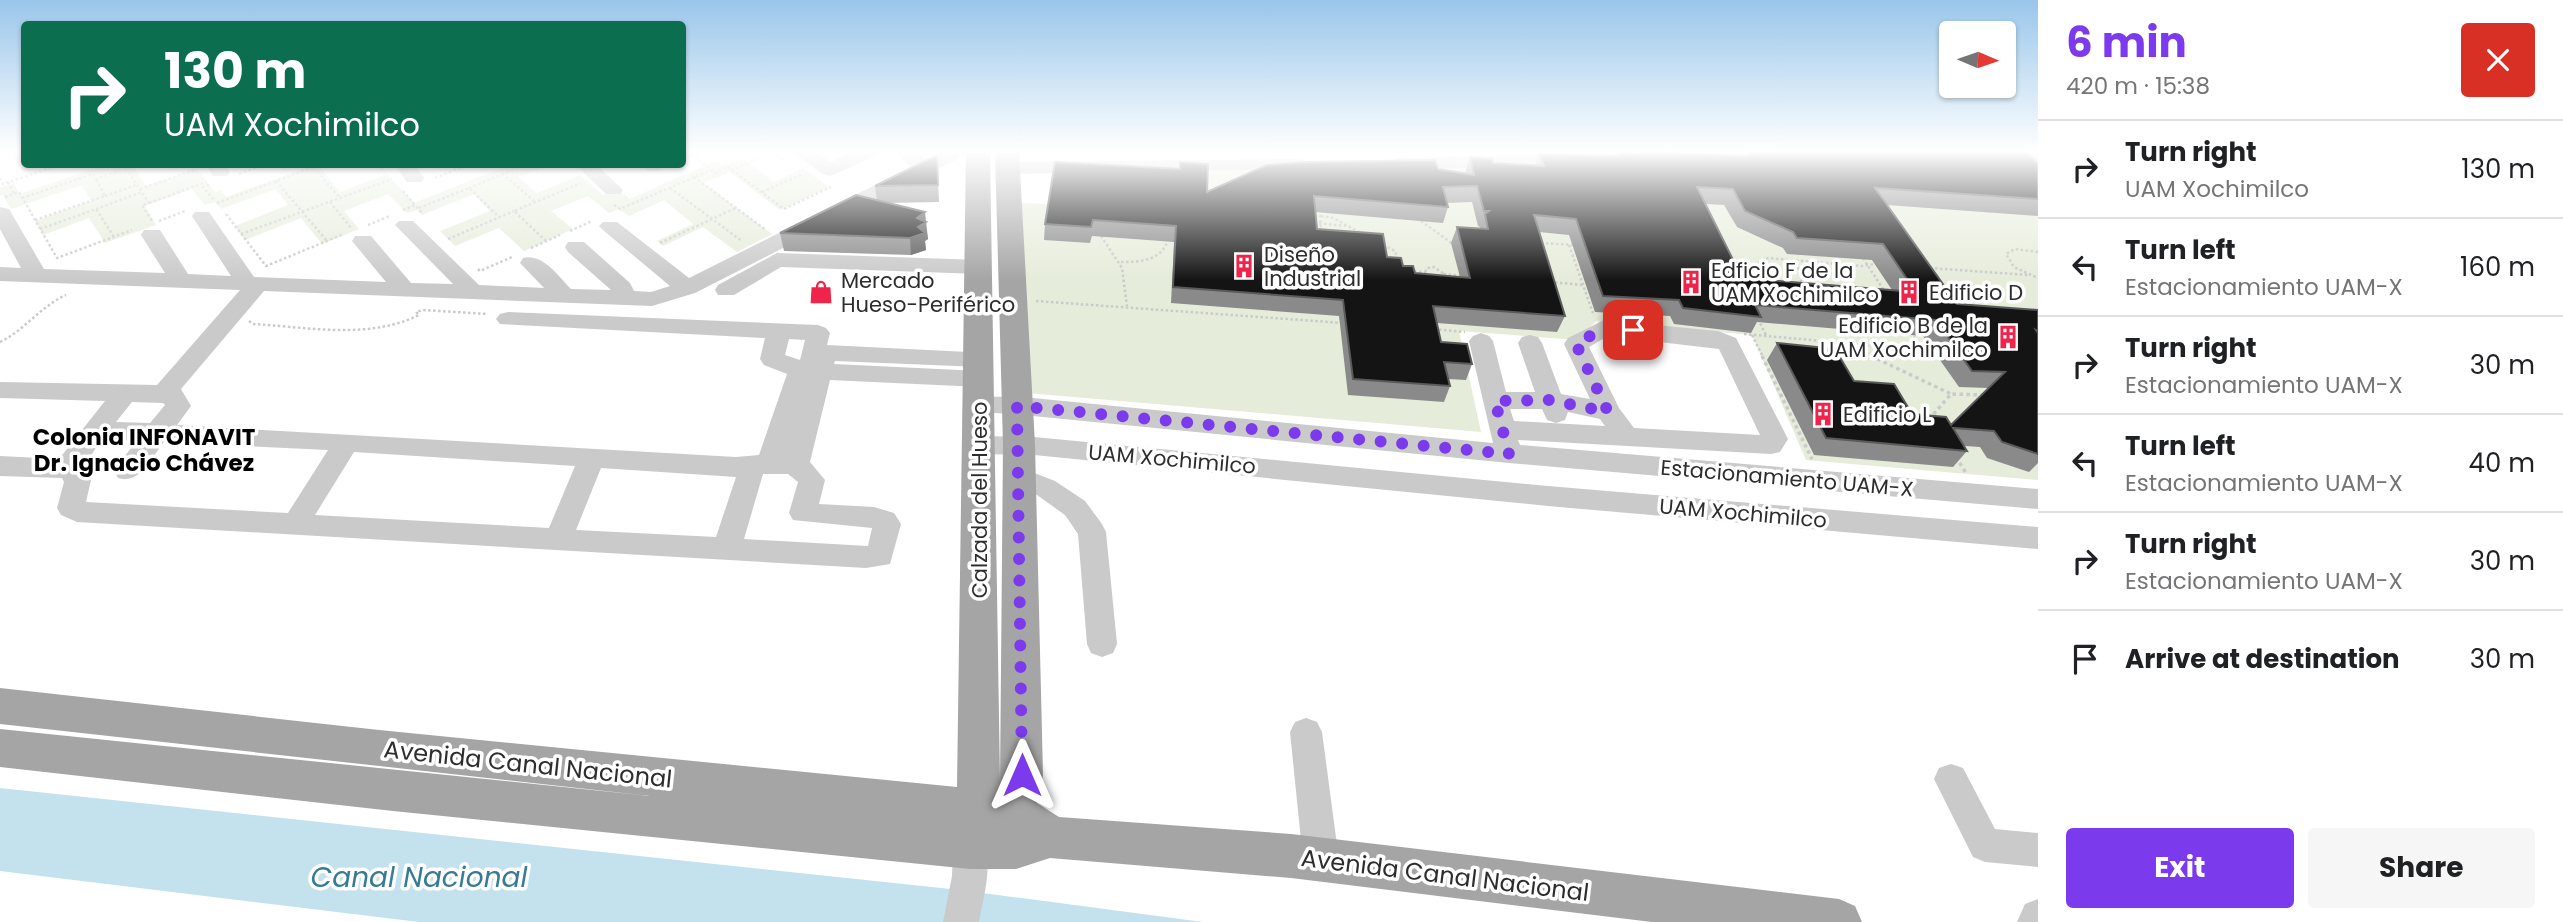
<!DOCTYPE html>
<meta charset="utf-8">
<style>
body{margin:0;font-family:Poppins,sans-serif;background:#f6f6f6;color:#202124;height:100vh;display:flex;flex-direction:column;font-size:26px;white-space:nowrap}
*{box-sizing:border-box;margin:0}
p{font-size:23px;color:#757577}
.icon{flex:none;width:38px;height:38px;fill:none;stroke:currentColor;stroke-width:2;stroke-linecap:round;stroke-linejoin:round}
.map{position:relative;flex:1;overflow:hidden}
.panel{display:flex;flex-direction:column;background:#fff;width:525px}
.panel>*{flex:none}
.banner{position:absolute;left:21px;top:21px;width:665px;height:147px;border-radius:7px;box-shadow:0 2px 5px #0004;background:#0b6e4f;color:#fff;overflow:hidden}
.needle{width:46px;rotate:92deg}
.fabs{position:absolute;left:1939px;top:21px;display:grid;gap:14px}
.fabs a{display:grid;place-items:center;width:77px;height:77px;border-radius:7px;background:#fff;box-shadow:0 2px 5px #0004;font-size:35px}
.pin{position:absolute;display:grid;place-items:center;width:60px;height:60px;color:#fff;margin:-30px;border-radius:14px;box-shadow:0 4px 10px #0006}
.me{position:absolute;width:77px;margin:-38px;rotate:0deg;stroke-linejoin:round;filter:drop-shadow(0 0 5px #0008)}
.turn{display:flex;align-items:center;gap:24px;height:147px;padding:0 28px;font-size:32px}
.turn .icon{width:91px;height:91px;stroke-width:2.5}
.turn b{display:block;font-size:49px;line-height:60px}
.round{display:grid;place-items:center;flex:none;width:74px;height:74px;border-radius:7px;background:#f6f6f6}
.summary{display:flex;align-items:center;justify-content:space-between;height:119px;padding:0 28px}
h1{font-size:42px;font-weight:700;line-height:52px;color:#7c3aed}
.cta{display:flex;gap:14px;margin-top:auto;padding:14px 28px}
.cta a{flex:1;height:80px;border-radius:7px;background:#7c3aed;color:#fff;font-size:28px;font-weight:700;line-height:80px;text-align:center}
.cta a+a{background:#f6f6f6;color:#202124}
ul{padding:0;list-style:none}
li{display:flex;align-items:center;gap:21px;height:98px;padding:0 28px;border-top:2px solid #e0e0e0}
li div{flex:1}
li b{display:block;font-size:26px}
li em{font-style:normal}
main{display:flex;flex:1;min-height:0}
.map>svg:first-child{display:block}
.green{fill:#e6ecda}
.water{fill:#c4e2ed}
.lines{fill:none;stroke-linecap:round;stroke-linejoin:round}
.path-far1{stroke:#cacaca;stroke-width:2.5;stroke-dasharray:2.5 2.5;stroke-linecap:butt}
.path{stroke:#cacaca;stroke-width:3.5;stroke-dasharray:3.5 3.5;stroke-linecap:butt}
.minor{fill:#cacaca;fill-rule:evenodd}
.major{fill:#a5a5a5;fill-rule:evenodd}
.wall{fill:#8a8a8a;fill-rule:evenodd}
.shaded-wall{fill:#5a5a5a}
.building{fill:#141414;stroke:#5a5a5a;stroke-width:2;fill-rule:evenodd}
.route{stroke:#7c3aed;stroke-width:12;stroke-dasharray:0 21.6}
.labels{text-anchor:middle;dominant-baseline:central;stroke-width:7;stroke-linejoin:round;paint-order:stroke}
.poi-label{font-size:21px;fill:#2d2d2d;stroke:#fff;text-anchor:start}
.street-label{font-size:21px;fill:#2d2d2d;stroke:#fff}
.neighbourhood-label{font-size:23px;font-weight:bold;fill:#000;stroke:#fff}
.near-street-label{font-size:24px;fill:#2d2d2d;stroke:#fff}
.near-water-label{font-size:28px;font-style:italic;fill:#377b94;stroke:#fff}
</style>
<main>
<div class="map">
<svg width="2038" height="922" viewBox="0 0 2038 922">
<rect width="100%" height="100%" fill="#fff"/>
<path class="green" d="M742 158 774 182 803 168 829 187 780 210 730 172 703 183 772 234 737 252 703 227 663 246 657 241 693 224 664 200 629 216 619 209 609 213 588 196 551 211 573 229 524 251 499 228 455 246 440 231 490 211 474 194 422 215 417 210 407 213 388 194 344 211 359 229 322 244 301 218 245 240 235 226 288 205 276 189 221 209 215 202 205 205 192 189 145 206 156 225 105 243 89 218 43 235 35 221 91 201 82 185 11 209 3 195 0 196V188L14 183 19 194 105 165 132 164 146 186 197 169 215 192 221 190 226 197 317 164 340 192 387 174 414 203 510 165 534 164 539 169 518 177 537 193 580 175 603 195 618 189 630 199 715 161 722 166Z
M1482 163 1602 189 1725 205 1737 227 1772 230 1763 238 1783 248 1807 218 2038 178V480L1806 460 1752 335 1596 321 1578 340 1459 331 1481 432 1027 393 1021 203 1050 204 1090 243 1092 236 1160 241 1205 169Z"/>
<path class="water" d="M0 788 960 890 1203 922H419L0 871Z"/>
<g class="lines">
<path class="path-far1" d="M682 160 693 155 714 173 728 167 784 209 831 187
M378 164 385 172
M527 164 503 174 535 202
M126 168 149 203 142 205 152 221
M314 168 340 198
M731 170 773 152 784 160
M239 174 267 164
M694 177 766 230
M0 178 3 184 62 164
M435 178 469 164
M276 181 327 241
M8 182 14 194
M209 185 203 187 214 200
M469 188 503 174
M670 188 742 241
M140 189 197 169
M403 191 415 205
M762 192 803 174
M105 196 136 185
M5 197 19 192 57 258 132 230
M22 198 93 174 96 179 137 164
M330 202 352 229
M149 203 206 182
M217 203 322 164
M614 205 620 209 711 170
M419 208 469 188 499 217
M96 209 142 192
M403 210 415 205 423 214
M226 214 266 266 344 234
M1320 215 1321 232
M1321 216 1333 218 1346 225
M35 220 105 196 96 179
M159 221 185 211
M1421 221 1453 244
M1314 223 1348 226 1361 233
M368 225 390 216
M40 229 96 209 114 237
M570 231 592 221
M241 234 392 179
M1101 236 1122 268 1127 306
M448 239 514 211
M546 241 514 211 581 183
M660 243 736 208
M1541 243 1575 245
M1383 245 1395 251 1398 260
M1569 245 1594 316
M531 248 560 235
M2038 252 2015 249 2006 254 2014 267 2038 278
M1863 258 1885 292
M1784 260 1796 266 1803 274 1801 281 1795 283
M1121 262C1140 262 1161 261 1168 240
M1733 267 1758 269 1759 262 1768 258 1861 266 1875 264
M1930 268 2028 275
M478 269 480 271 512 257
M1758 269 1769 278 1780 282
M1409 271 1425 272 1428 276
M1425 272 1427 268 1434 267 1444 274
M1442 279 1444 274 1462 276
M1550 282 1583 285
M1036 301 1343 323
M1758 319 1767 337
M249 321 253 324C308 327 368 340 419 315L416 312 423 310 488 314
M1434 329 1465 332
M1744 334 1845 343 1875 357
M1752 335 1763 357
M0 342C25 330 41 306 66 295
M1847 344 1923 350 1912 334"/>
<path class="path" d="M1762 356 1812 459
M1871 356 1951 394
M1934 420 1932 416 1951 394 1983 395
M1956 457 1966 473"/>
<path class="minor" d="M11 151H24V164L17 162Z
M791 151H815L831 162 855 151H881L878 155 830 176 823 174Z
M893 151H915L926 160 943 151H968L965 155 695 293 652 306 264 291 181 389 191 406 177 425 736 457 759 455 787 374 764 365 760 359 765 338 500 324 496 319 500 314 508 312 818 325 826 328 830 333 827 345 988 353 992 359 988 365 980 367 835 361 834 364 980 371 989 373 992 379 989 385 980 387 830 380 810 462 825 480 819 504 874 507 894 513 901 524 890 564 866 568 77 522 61 515 57 508 64 482 62 478 0 476V456L59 459 105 401 0 398V382L157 385 240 290 0 281V267L21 268 0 229V207L9 209 44 269 165 273 141 235 144 230H160L188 274 231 276 192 216 195 212H209L254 277 386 282 352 241 355 236H371L411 283 453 284 399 229 395 225 399 221H413L479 285 544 288 520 263 523 258C543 253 558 276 571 289L611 290 568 252 565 247 568 242H584L630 283 634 291 651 292 670 286 603 230 599 226 603 222H617L689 278 911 167ZM789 339 805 340 800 360 785 355ZM132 402 163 403 165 405 150 423 116 422ZM102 439 136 441 114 471 118 478C140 485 151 458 164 442L328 450 288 513 86 502 91 480 83 467ZM354 452 575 466 549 528 315 515ZM601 468 736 477 716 537 576 530ZM763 474H788L798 482 789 513 793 520 872 528 868 546 744 539Z
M2032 152 2038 154V169L2031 167 2022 158Z
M1571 154 1581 160 1578 164 1399 170 1389 164 1399 158Z
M1301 159 1311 165 1308 169 1008 174 1001 172 998 168 1001 164 1008 162Z
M205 164H225L230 172 227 176H213Z
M394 164H414L424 178 421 182H407Z
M575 164H596L623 190 620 194H606Z
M642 164H662L663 166 660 170C652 172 647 172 642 164Z
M777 253 980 260 988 262 991 267 988 272 980 274 781 267 734 295H718L715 290 718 285Z
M1604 320 1718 331 1736 338 1788 439 1780 452 1771 454 1518 440 1520 445 2038 489V509L1509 463 1033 416 970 411 966 405 970 399 979 396 1033 398 1493 443 1469 341 1473 336 1481 333 1489 336 1493 341 1506 392H1535L1518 343 1522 337 1530 335 1538 337 1542 343 1561 394 1590 399 1564 344 1568 338ZM1608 336 1719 349 1760 435 1634 428 1619 408 1589 347ZM1510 409H1542L1547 420 1556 423 1565 420 1568 412 1600 419 1605 426 1514 421Z
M979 436 1034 437 1548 486 2038 527V549L1548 506 1034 455 979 454 970 452 966 445 970 438Z
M1019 467 1055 481 1085 501 1102 524 1106 532 1117 644 1113 653 1102 657 1091 653 1087 644 1078 534 1065 515 1037 495 1010 484 1006 477 1010 470Z
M1306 718 1317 722 1322 732 1339 860 1333 872 1321 877 1309 872 1303 860 1290 732 1295 722Z
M1951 764 1963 768 1995 829 2038 833V867L1985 862 1973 857 1934 779 1939 768Z
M970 831 982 836C994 863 984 894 979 922H943L952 876 953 848 958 836Z
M2038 899V922H2017L2025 904Z"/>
<path class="major" d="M966 151H990L1000 781 1003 445 995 151H1019L1035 445 1043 775 1037 803 1059 817 1291 834 1839 899 1855 906 1862 922H1652L1291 878 1050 858 1016 869H970L393 811 0 767V729L650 796 0 724V688L379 730 957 787Z"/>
</g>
<path class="wall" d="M1618 153 2038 164V216L1887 205 1957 304 2038 310V463L2029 472 1987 458 1980 447 1965 446 1967 451 1953 467 1814 455 1767 360 1777 343 1854 381 1912 414 1951 425 1988 388 1959 387 1923 336 1757 322 1751 333 1674 324 1670 316 1595 312 1569 235 1539 232 1565 316 1557 332 1437 323 1441 342 1472 364 1466 380 1448 379 1450 386 1444 402 1348 395 1339 316 1171 303 1174 242 1092 236 1090 243 1044 240 1045 224 1179 169 1180 162 1207 192 1438 169 1465 173 1470 157 1493 163 1535 165 1539 154 1616 156ZM1472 202 1478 226 1480 227 1479 229 1457 227 1451 243 1460 277 1415 273 1387 257 1317 229 1315 212 1443 223 1448 207 1447 203ZM1705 204 1724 205 1737 227 1783 248 1787 254 1872 260 1892 290 1742 278Z
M937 155 939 202 885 203 925 222 928 239 925 241 926 250 911 255 784 251 780 233 877 201 875 186Z"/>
<path class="shaded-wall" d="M925 212 928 239 925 241 926 250 911 255 910 238 917 218Z"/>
<path class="building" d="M1753 151H2026L2038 164V199L1875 188 1957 304 2038 310V331L2036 330 2038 333V454L2002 442 1994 431 1953 428 1967 451 1826 438 1777 343 1835 349 1854 381 1894 384 1912 414 1946 417 1951 425 2005 372 1972 371 1936 320 1755 305 1761 317 1683 308 1679 300 1603 296 1576 219 1534 215 1565 316 1433 306 1441 342 1467 344 1472 364 1444 362 1450 386 1353 379 1343 300 1173 287 1176 226 1093 220 1091 227 1045 224 1055 162 1180 169V162L1208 164 1207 192 1267 165 1308 162 1435 160 1438 169 1474 175 1470 157 1492 159 1493 163 1544 166 1539 154 1619 156 1618 153 1671 152 1747 156ZM1477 186 1484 211H1489L1485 214 1488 229 1457 227 1470 278 1415 273 1413 266H1403L1401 258 1387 257 1383 234 1317 229 1314 196 1448 207 1443 187ZM1697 187 1733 189 1745 211 1793 232 1797 238 1883 244 1916 292 1742 278Z
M937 155 938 185 875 186Z
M856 195 925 212 917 218 926 222 918 227 925 233 910 238 780 233Z"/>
<linearGradient id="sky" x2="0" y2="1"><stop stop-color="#99c6ea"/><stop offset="0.54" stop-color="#fff"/><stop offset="1" stop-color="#fff" stop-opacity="0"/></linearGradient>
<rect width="2038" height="280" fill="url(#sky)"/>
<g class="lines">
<path class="route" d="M1022 775 1017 406 1509 454 1495 401 1550 400 1608 412 1576 344 1604 328 1633 330"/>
</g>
<defs>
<g id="building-bare" transform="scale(1.89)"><path d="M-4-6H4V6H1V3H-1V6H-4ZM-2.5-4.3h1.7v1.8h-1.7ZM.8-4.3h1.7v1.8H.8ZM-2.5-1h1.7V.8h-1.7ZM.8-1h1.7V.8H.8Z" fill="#f0244b" stroke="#fff" stroke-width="2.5" paint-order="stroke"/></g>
<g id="shop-bare" transform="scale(1.89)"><path d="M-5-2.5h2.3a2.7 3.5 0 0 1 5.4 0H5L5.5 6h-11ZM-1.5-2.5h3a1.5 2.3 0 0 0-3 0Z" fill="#f0244b" stroke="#fff" stroke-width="2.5" paint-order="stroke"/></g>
</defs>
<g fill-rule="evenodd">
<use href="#building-bare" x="1244" y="266"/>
<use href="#building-bare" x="1691" y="282"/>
<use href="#shop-bare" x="821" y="292"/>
<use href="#building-bare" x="1909" y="292"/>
<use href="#building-bare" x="2008" y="337"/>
<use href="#building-bare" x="1823" y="414"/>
</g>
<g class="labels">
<g class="poi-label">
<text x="1264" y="254">Diseño<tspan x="1264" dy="24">Industrial</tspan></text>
<text x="1711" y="270">Edficio F de la<tspan x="1711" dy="24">UAM Xochimilco</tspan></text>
<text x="841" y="280">Mercado<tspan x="841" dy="24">Hueso-Periférico</tspan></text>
<text x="1929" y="292">Edificio D</text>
<text x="1988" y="325" text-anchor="end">Edificio B de la<tspan x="1988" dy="24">UAM Xochimilco</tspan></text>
<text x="1843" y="414">Edificio L</text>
</g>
<g class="street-label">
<text transform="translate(1172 459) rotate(5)">UAM Xochimilco</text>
<text transform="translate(1787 478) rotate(5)">Estacionamiento UAM-X</text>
<text transform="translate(979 500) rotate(-90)">Calzada del Hueso</text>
<text transform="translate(1743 513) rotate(5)">UAM Xochimilco</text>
</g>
<g class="neighbourhood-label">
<text x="144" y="437">Colonia INFONAVIT<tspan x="144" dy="26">Dr. Ignacio Chávez</tspan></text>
</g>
<g class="near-street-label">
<text transform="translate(528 764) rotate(6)">Avenida Canal Nacional</text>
<text transform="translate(1445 875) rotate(7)">Avenida Canal Nacional</text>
</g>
<g class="near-water-label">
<text x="419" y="877">Canal Nacional</text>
</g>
</g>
</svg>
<div class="fabs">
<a><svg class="needle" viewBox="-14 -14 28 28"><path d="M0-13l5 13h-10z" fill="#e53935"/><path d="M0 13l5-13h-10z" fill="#757577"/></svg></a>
</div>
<div class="pin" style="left:1633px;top:330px;background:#d93025"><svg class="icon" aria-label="arrive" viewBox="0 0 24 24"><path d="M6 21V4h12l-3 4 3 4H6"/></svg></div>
<svg class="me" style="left:1022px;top:775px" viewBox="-20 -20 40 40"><path d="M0-17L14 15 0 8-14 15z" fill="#7c3aed" stroke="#fff" stroke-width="4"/></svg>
<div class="banner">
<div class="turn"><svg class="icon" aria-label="right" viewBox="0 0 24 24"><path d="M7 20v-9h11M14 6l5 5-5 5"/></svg><div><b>130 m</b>UAM Xochimilco</div></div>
</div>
</div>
<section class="panel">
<div class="summary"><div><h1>6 min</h1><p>420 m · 15:38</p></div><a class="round" style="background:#d93025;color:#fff"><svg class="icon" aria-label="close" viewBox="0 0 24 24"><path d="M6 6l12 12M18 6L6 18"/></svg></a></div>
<ul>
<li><svg class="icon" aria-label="right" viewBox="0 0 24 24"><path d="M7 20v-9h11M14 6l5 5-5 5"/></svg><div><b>Turn right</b><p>UAM Xochimilco</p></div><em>130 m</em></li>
<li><svg class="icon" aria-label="left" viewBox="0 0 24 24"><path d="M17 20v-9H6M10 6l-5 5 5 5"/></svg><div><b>Turn left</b><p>Estacionamiento UAM-X</p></div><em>160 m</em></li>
<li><svg class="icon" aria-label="right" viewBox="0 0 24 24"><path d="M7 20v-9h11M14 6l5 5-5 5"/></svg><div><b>Turn right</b><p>Estacionamiento UAM-X</p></div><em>30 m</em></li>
<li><svg class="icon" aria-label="left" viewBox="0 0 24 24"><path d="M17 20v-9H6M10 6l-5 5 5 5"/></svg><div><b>Turn left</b><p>Estacionamiento UAM-X</p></div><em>40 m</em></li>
<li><svg class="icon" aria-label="right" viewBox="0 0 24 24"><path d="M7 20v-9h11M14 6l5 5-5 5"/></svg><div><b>Turn right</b><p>Estacionamiento UAM-X</p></div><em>30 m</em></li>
<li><svg class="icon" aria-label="arrive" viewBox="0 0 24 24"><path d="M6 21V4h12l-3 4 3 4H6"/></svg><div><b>Arrive at destination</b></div><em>30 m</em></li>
</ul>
<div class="cta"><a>Exit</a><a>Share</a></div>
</section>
</main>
